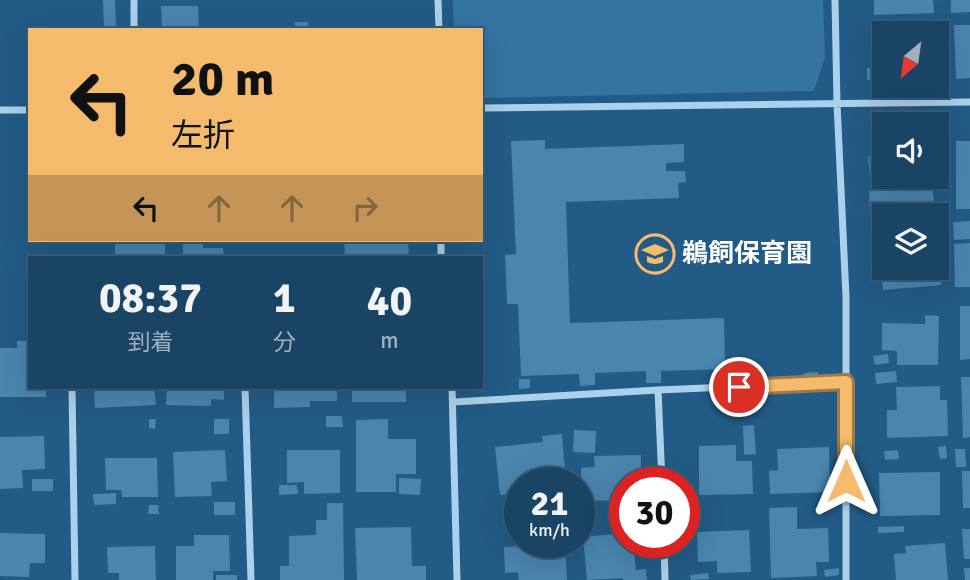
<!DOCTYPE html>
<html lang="ja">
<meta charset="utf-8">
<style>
body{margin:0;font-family:Signika,"Noto Sans JP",sans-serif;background:#274e6d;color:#f1f3f6;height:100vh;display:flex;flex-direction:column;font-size:26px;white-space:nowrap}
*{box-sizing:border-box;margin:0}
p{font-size:23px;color:#9fb0bf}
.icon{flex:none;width:38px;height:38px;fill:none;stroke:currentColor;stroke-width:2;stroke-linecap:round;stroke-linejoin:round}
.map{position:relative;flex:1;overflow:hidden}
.drawer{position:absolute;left:28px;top:256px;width:455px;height:133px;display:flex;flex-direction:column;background:#1a4464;border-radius:0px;box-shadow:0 7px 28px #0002,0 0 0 2px #385c78}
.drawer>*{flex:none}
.banner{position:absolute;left:28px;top:28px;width:455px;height:214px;border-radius:0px;box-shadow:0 7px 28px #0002,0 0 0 2px #385c78;background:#f5bb6c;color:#111;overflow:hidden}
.needle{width:46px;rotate:209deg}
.buttons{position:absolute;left:872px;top:21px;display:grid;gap:14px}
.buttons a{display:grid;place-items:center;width:77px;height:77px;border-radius:0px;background:#1a4464;box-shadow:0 7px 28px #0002,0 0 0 2px #385c78;font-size:35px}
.speed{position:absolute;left:504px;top:467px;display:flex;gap:14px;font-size:35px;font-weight:700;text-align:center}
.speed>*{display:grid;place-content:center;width:91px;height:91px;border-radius:50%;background:#1a4464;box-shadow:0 7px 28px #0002,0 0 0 2px #385c78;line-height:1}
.speed small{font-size:18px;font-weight:400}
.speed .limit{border:10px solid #d22;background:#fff;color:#111}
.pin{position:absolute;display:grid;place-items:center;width:60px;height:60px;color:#fff;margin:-30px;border:4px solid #fff;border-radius:50%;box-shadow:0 2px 7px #0007}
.me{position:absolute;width:77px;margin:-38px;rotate:0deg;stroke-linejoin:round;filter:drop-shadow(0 0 5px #0008)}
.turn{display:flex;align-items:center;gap:24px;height:147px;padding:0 28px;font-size:32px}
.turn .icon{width:91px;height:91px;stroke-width:2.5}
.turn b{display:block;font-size:49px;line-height:60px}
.lanes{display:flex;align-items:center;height:66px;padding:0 28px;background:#0003;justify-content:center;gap:35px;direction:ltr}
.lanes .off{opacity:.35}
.eta{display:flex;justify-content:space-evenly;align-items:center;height:119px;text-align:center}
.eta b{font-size:42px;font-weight:700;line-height:49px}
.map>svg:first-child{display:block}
.green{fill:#3374a1}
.building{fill:#4a85ad}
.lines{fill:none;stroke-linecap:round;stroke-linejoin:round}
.street{stroke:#abd0e9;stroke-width:7}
.route-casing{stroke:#9f7a46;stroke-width:18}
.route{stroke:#f5bb6c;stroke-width:12}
.labels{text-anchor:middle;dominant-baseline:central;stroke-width:7;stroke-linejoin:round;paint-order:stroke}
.poi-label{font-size:26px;font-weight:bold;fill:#fff;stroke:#225b85;text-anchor:start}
</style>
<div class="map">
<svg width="970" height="580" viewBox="0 0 970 580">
<rect width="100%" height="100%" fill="#225b85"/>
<path class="green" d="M453 0H823L825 57 814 91 481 98V30H454Z"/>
<path class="building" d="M103 0H115L116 30H104Z
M874 0H933L934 13 874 15Z
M951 0H970V12L951 13Z
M161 6H198L199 27H191V30H162Z
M295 22H308V30H295Z
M954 25H970V78L956 79Z
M872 36H884V80H867V68H873Z
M545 140V149L684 144V162L666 163V171H685L686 182 678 183 679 198 566 202 570 323 724 318 725 369 661 371V383H646V371L595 373V385L580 386 579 374 521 376 518 304H507L505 255 516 254 511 141Z
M956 141H970V209H956Z
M875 156 877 177 870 178 868 157Z
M885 177H932L934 203 911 204 912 213 870 215 869 190 886 188Z
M935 209H939L940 234H936Z
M970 221V239L954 240 953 222Z
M879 235H884V268H936V253H938L941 285 883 290Z
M203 240V248H223L224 257H183V241Z
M344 240H408L409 257H345Z
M165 243V257H115V244Z
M970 243V287H955L954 244Z
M960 306H970V359L960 360Z
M925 315 939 316 938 365H897V351L882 350V323L925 324Z
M17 341H30V387H46V397H0V348H17Z
M888 354 889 363 875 365 873 356Z
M896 371 897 382 876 384 875 373Z
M818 372V380L804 382V373Z
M961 377H970V437L963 438Z
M519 379H530V388L519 389Z
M940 386V400H947L948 436 887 438V410H897L896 387Z
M94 387H154L156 405 95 408Z
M167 387H224V400L211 399V406L166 405Z
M274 387H337V401H310V407L274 408Z
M352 387H406V402H352Z
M326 416H342L343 427H326Z
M149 419H156L155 429 149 428Z
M214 419H229V434H214Z
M388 419V439H416V474H396V492H356V420Z
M754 425 756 454 744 455 743 426Z
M574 430 596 431 595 453 573 452Z
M562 434 566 483H520V494L500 495 495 447 543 442 542 436Z
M44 436 45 469 22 470 23 488 0 489V437Z
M736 445V461H752L753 494 699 495V446Z
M946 446 947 458 940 459 938 447Z
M829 447 830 492 770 494 769 471 778 470 777 449Z
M955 449H965L966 467H956Z
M225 450 227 481 211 482 212 496 175 497 173 452Z
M287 450H340V493L304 494V482L287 483Z
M898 450 899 459 885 460 884 451Z
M641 455V483H625V500L581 501V468L595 467 594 456Z
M105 458H157L158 497H122L121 490H106Z
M962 471H970V508H963Z
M940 472V515L880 516 879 473Z
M399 478 421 479 420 495 399 494Z
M32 479H53V491H32Z
M279 485H297L298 494 279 495Z
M116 493V504L94 505 93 494Z
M214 502H235V515H214Z
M327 503H343L344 580H280V566H289V536L316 535V520H327Z
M149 505H158L159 514H148Z
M797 507V529L828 528 829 562H816L817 576 771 578 769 508Z
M904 526V532L878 533V527Z
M411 527 412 566H426V580H357L355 528Z
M962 529H970V559H964Z
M749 530 751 572 717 573V561L698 562 697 532Z
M0 533 45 534V563H30L29 577 0 576Z
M625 533V542H633L636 570 646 569 647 580H623V578L587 580 583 537Z
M194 535H229L230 571H213V580H176V546H194Z
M945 543 948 580H896L894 554 906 553 905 546Z
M565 545 567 580H519L518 572 505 573 504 547Z
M155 546 156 580H119V573H108L107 547Z
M839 568V575L825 577 824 570Z
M964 568H970V580H965Z
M708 573 709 579 691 580 690 575Z
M216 575H237V580H216Z"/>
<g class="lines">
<path class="street" d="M134 0V30
M438 0 439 30
M835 0 837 103 846 297V580
M481 108 970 102
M0 110H30
M441 257V240
M72 387 75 580
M245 387 251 580
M452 387 457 580
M658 390 662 483
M454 402 658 390 846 382
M664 542 665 580"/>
</g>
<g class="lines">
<g class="route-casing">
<path id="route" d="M739 387 846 382V481"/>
</g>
<use href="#route" class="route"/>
</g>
<defs>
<g id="school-ring" transform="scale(2.0125)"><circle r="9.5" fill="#225b85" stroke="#f5bb6c" stroke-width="1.5"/><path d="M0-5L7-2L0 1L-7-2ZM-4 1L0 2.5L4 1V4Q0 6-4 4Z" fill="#f5bb6c"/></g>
</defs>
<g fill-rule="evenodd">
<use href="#school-ring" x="655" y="254"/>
</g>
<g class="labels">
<g class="poi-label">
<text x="682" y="254">鵜飼保育園</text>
</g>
</g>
</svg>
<div class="buttons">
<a><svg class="needle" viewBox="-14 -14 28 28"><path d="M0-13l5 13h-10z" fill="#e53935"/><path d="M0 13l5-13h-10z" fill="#9fb0bf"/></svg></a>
<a><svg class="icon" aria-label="sound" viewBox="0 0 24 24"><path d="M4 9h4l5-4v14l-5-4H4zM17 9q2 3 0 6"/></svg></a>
<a><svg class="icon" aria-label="layers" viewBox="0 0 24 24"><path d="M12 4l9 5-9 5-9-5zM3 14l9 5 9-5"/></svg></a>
</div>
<div class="speed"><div>21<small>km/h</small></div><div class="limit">30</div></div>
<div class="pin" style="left:739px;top:387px;background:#d93025"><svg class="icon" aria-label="arrive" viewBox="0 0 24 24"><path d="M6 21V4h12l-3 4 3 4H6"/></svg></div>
<svg class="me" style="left:846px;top:481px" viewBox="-20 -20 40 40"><path d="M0-17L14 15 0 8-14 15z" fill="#f5bb6c" stroke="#fff" stroke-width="4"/></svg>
<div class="banner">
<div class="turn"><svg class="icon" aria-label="left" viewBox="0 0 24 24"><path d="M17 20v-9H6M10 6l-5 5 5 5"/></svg><div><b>20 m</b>左折</div></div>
<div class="lanes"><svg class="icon" aria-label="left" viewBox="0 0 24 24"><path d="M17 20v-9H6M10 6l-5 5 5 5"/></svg><svg class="icon off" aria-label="ahead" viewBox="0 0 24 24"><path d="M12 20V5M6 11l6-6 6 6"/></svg><svg class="icon off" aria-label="ahead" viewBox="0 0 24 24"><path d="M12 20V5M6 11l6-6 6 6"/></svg><svg class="icon off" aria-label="right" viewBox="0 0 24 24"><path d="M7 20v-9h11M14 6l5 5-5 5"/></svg></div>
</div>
<section class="drawer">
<div class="eta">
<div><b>08:37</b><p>到着</p></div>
<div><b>1</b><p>分</p></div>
<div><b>40</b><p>m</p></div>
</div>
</section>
</div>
